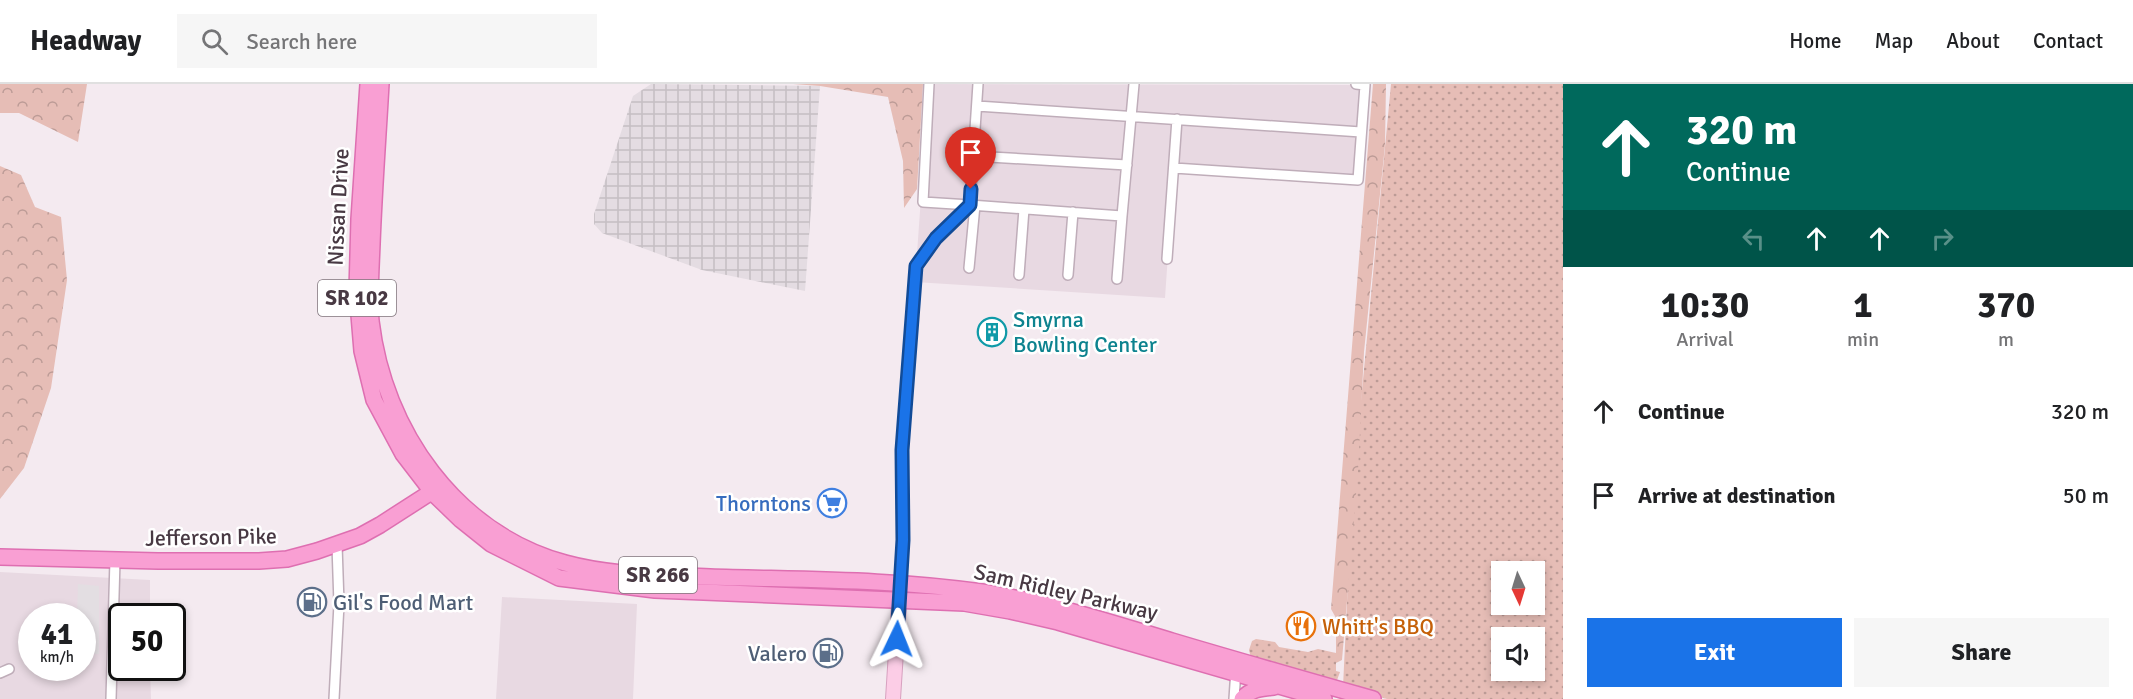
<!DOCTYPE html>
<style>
body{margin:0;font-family:Signika,sans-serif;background:#f6f6f6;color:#202124;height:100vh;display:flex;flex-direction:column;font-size:22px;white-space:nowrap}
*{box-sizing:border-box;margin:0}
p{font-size:20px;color:#757577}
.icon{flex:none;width:33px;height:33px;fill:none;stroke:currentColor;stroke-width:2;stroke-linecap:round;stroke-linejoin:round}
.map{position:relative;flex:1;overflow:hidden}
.sheet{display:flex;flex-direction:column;background:#fff;width:570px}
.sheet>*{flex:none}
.hud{background:#00695c;color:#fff;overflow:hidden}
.needle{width:39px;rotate:176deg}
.fabs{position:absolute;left:1491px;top:477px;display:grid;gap:12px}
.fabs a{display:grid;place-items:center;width:54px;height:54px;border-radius:0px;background:#fff;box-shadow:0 3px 9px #0003;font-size:30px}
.speed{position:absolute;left:18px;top:519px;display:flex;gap:12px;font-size:30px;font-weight:700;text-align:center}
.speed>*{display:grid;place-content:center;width:78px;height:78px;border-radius:50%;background:#fff;box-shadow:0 3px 9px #0003;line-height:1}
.speed small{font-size:15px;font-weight:400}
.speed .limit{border:3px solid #111;border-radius:9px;background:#fff;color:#111}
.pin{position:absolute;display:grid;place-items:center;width:51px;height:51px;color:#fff;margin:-62px -26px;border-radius:50% 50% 50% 0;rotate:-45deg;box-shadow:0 0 6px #0007}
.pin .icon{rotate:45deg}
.me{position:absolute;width:66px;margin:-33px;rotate:2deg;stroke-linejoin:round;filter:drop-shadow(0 0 4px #0008)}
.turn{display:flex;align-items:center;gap:21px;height:126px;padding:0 24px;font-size:27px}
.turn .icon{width:78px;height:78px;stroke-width:2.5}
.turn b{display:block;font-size:42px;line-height:51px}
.lanes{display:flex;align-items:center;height:57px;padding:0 24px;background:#0003;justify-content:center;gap:30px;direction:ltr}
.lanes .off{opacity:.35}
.eta{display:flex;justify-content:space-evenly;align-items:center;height:102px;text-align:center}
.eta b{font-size:36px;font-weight:700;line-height:42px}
.primary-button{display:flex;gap:12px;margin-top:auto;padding:12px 24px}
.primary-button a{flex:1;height:69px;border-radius:0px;background:#1a73e8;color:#fff;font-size:24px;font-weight:700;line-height:69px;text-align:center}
.primary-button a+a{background:#f6f6f6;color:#202124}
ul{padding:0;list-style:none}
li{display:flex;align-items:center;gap:18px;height:84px;padding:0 24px}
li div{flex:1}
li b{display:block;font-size:22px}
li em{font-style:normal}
header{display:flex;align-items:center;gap:36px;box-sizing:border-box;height:84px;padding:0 30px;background:#fff;border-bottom:2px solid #e0e0e0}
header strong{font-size:28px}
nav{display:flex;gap:33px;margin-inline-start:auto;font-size:21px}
.search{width:420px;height:54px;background:#f6f6f6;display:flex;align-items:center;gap:15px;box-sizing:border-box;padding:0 21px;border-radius:0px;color:#757577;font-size:22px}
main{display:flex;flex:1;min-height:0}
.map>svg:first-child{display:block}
.residential{fill:#e8d9e2;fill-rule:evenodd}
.industrial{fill:url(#industrial-grid)}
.grass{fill:url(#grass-dots);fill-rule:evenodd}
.forest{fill:url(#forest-crowns)}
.parking{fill:#e3dee2}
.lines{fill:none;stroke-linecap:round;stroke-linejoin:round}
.street-casing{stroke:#bfadb9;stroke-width:12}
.secondary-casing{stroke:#d7a1bf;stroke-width:16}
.primary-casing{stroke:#de6fb1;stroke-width:18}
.street{stroke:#fff;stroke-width:9}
.secondary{stroke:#fccde6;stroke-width:14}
.primary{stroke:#f99fd3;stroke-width:15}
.route-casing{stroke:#114b97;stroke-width:15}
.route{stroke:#1a73e8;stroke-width:10}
.labels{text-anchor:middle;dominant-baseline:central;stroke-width:5;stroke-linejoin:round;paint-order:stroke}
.shield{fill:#fff;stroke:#7f747b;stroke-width:1.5}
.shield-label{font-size:21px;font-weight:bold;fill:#483943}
.street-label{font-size:22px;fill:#483943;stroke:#fff}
.culture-label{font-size:22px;fill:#0d838f;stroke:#fff;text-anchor:start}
.shop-label{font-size:22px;fill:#366cbe;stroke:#fff;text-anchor:end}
.service-label{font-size:22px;fill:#4e5e75;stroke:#fff;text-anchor:start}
.food-label{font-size:22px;fill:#c56008;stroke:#fff;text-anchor:start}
</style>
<header>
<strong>Headway</strong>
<div class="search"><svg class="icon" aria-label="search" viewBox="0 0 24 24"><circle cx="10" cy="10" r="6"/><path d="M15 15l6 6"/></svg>Search here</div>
<nav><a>Home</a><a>Map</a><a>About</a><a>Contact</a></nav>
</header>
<main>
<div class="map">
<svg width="1563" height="615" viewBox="0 0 1563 615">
<defs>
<pattern id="industrial-grid" width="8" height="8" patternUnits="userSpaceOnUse" patternTransform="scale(1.5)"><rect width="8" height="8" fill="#e4dce2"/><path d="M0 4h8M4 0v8" fill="none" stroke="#c5bec3"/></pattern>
<pattern id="grass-dots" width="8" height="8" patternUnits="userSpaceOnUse" patternTransform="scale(1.5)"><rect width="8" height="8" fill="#e6bdb6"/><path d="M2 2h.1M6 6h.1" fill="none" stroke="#bc9b96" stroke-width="1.8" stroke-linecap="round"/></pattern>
<pattern id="forest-crowns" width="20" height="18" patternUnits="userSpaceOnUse" patternTransform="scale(1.5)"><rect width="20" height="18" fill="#e6bdb6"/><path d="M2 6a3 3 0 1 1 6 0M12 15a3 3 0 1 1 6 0" fill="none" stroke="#bc9b96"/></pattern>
</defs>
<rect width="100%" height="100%" fill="#f4eaf0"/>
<path class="residential" d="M929 0 1365 1 1358 96 1174 84 1165 214 915 198Z
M0 488 150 496V532H122V584H150L151 615H0ZM32 532H82V584H32Z
M502 513 637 520 633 615H496Z"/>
<path class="industrial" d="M651 0 820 2 805 207 702 186 602 149 594 140V130L633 12Z"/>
<path class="grass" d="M1391 0H1563V615H1387L1343 603 1352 412ZM1502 488H1534V520H1502ZM1502 554H1534V586H1502Z
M1256 555 1275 558 1279 563 1308 568 1318 565 1336 569V587L1340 588 1336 599 1251 574 1249 566 1252 557Z"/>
<path class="forest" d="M0 0H87L78 58 19 29H0Z
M793 0H923L917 105 904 124 903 77 888 13 820 2Z
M1373 0H1386L1385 61 1364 268 1358 387 1342 576 1336 579V534L1331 525Z
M0 82 21 91 35 123 61 133 67 196 51 304 24 384 0 415Z"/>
<path class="parking" d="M78 500 99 502V570L83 569 82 532H77Z"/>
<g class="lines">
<g class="street-casing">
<path id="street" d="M929 0 923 118 970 121 978 0
M977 22 1361 48
M973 72 1127 81
M1174 84 1358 96 1365 1 1356 0
M1167 175 1177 35
M969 184 975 121
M1019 191 1024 125
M1068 191 1073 128
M1117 195 1122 132
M900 500 903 456 902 366 916 182 936 154 970 121 1122 132 1134 0
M0 589 9 585
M111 615 115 476
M334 615 339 520 337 461
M1234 615 1236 585"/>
</g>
<g class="secondary-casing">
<path id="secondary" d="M893 615 900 505"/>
</g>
<g class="primary-casing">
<path id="primary" d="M368 0 359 135 357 207 362 267 374 316 403 370 433 409 461 436 491 460 559 494 655 506 964 519 1010 527 1058 538 1324 615
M381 0C378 53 374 107 372 160 371 186 369 212 371 237 384 347 456 449 565 479 612 492 662 491 710 493 801 496 893 495 982 508 1046 518 1110 538 1172 557 1239 577 1306 596 1373 615
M0 473 158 477H259L287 475 317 467 360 452 380 441 439 403
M1242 615C1251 605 1261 604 1274 603"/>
</g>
<use href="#street" class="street"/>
<use href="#secondary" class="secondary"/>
<use href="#primary" class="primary"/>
</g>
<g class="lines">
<g class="route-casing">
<path id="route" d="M897 555 903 456 902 366 916 182 936 154 970 121 971 105"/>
</g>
<use href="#route" class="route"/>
</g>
<defs>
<g id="building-ring" transform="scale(1.5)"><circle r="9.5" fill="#fff" stroke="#0f9aa8" stroke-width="1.5"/><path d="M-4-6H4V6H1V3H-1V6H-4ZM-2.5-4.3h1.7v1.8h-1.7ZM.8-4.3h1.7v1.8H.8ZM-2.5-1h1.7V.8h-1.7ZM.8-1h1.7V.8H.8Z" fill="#0f9aa8"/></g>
<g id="supermarket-ring" transform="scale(1.5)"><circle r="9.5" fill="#fff" stroke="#3f7fe0" stroke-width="1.5"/><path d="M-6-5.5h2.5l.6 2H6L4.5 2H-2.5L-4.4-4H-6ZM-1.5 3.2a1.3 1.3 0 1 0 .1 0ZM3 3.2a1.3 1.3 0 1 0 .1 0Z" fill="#3f7fe0"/></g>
<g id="fuel-ring" transform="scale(1.5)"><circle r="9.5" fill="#fff" stroke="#5c6f8a" stroke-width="1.5"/><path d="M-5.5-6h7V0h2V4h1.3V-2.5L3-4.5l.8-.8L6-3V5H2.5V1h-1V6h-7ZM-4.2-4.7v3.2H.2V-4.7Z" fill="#5c6f8a"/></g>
<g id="restaurant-ring" transform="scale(1.5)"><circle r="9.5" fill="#fff" stroke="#e8710a" stroke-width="1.5"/><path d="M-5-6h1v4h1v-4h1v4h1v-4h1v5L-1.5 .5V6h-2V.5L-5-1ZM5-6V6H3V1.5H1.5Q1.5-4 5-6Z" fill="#e8710a"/></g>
</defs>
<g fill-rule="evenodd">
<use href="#building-ring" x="992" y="248"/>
<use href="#supermarket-ring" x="832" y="419"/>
<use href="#fuel-ring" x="312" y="518"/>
<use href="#restaurant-ring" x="1301" y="542"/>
<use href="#fuel-ring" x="828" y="569"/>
</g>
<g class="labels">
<g class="shield">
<rect x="318" y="196" width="78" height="36" rx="4.5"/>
<rect x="619" y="473" width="78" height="36" rx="4.5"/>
</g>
<g class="shield-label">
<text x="357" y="214">SR 102</text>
<text x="658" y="491">SR 266</text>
</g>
<g class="street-label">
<text transform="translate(338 123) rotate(-87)">Nissan Drive</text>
<text transform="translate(211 453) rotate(-1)">Jefferson Pike</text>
<text transform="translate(1066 508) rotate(13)">Sam Ridley Parkway</text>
</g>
<g class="culture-label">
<text x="1013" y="235">Smyrna<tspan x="1013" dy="25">Bowling Center</tspan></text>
</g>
<g class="shop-label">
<text x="811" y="419">Thorntons</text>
</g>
<g class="service-label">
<text x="333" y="518">Gil's Food Mart</text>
<text x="807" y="569" text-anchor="end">Valero</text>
</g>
<g class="food-label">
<text x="1322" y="542">Whitt's BBQ</text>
</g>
</g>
</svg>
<div class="fabs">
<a><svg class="needle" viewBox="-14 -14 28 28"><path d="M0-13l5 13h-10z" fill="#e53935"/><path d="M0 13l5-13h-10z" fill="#757577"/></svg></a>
<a><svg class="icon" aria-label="sound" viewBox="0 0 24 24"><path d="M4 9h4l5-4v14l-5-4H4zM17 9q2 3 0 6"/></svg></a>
</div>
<div class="speed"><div>41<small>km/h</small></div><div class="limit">50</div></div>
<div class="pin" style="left:971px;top:105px;background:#d93025"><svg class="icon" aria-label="arrive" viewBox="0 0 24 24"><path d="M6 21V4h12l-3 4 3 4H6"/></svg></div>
<svg class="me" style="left:897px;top:555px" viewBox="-20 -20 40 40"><path d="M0-17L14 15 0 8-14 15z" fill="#1a73e8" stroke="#fff" stroke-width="4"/></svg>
</div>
<section class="sheet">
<div class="hud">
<div class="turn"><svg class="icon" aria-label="ahead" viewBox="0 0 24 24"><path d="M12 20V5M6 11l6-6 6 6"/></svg><div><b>320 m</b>Continue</div></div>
<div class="lanes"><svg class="icon off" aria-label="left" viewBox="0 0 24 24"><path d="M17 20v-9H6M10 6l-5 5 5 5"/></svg><svg class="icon" aria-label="ahead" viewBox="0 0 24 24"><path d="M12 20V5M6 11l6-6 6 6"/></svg><svg class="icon" aria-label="ahead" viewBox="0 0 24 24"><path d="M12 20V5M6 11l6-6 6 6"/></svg><svg class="icon off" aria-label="right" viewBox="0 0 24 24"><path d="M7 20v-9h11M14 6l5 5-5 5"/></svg></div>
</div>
<div class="eta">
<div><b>10:30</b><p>Arrival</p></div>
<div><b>1</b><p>min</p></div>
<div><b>370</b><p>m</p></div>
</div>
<ul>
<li><svg class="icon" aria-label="ahead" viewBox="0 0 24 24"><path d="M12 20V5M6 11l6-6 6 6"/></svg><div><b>Continue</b></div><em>320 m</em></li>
<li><svg class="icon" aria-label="arrive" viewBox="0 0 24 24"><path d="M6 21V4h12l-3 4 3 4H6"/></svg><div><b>Arrive at destination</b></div><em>50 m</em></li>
</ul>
<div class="primary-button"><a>Exit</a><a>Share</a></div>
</section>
</main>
